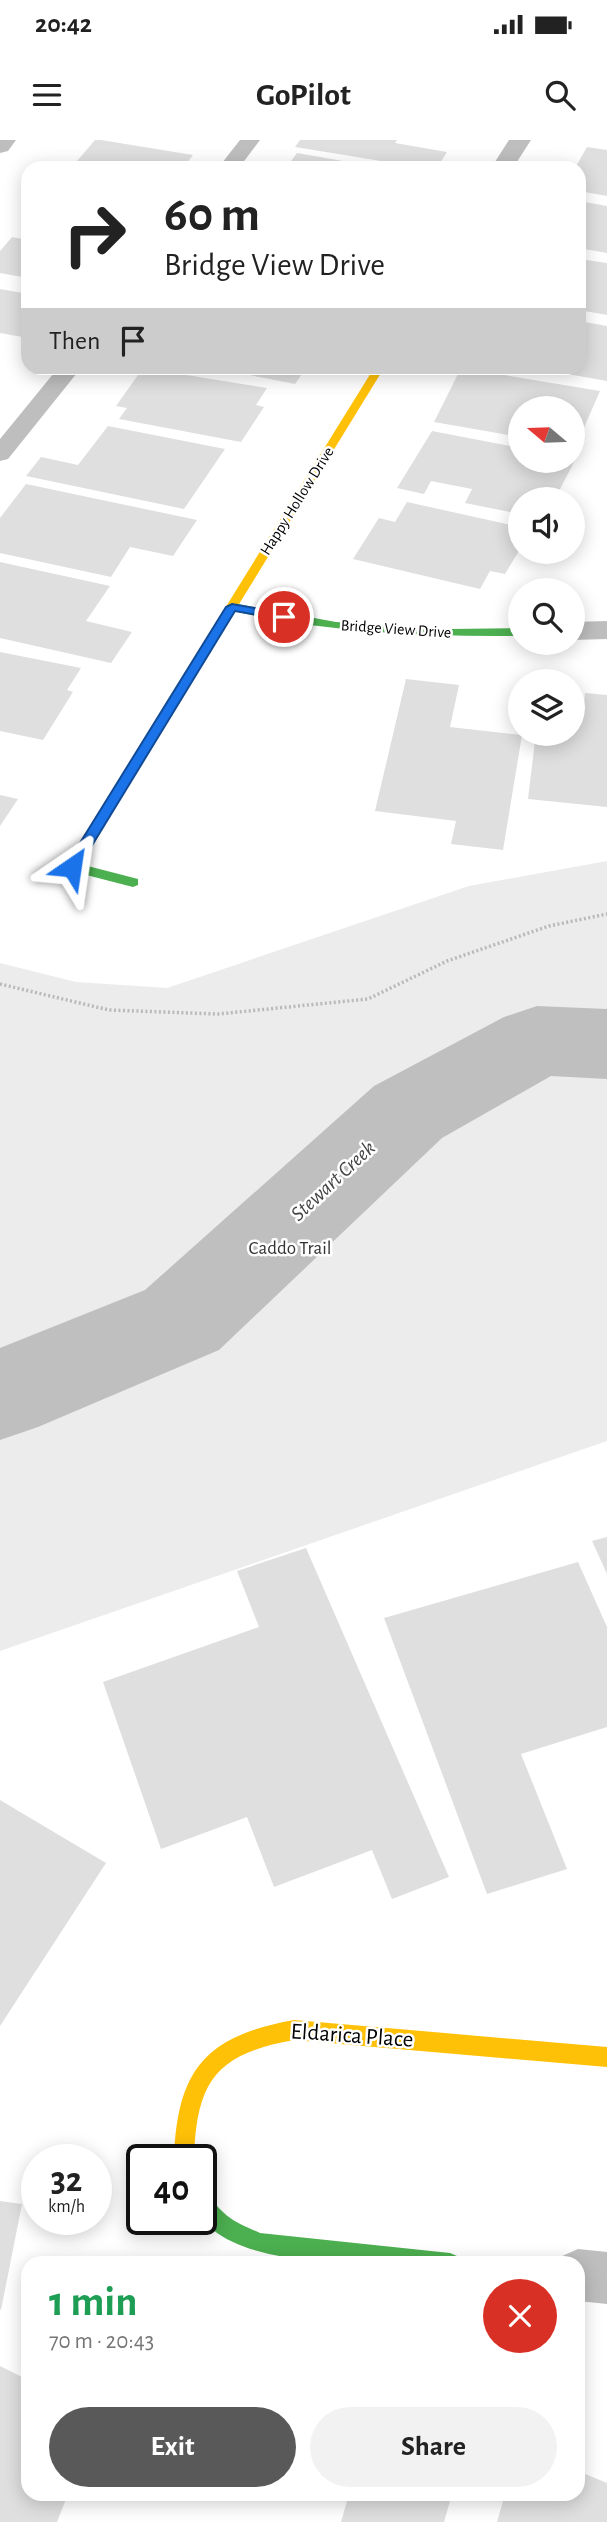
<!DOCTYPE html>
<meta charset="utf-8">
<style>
body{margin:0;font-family:"Alegreya Sans",sans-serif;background:#f2f2f2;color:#222;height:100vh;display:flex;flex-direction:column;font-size:26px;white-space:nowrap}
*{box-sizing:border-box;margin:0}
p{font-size:23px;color:#767676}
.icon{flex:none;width:38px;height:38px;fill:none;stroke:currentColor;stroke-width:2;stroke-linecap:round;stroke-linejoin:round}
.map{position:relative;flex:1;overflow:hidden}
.drawer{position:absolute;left:21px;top:2116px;width:564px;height:245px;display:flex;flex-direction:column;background:#fff;border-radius:21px;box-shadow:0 4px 18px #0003}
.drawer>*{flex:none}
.hud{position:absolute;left:21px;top:21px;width:565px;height:214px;border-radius:21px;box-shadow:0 4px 18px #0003;background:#fff;color:#222;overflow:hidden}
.needle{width:46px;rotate:289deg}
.fabs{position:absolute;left:508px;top:256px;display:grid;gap:14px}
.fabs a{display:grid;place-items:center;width:77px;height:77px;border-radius:50%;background:#fff;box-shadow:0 4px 18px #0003;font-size:35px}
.speed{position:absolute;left:21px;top:2004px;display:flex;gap:14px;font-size:35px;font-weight:700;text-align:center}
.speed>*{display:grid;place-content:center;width:91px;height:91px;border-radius:50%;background:#fff;box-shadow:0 4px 18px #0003;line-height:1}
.speed small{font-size:18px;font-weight:400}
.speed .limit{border:4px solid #111;border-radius:10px;background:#fff;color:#111}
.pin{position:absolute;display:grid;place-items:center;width:60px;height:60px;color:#fff;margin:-30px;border:4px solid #fff;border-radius:50%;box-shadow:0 2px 7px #0007}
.me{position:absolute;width:77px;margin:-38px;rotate:32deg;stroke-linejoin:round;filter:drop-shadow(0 0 5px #0008)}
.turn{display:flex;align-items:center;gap:24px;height:147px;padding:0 28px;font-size:32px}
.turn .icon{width:91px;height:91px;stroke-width:2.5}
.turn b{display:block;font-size:49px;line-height:60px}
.then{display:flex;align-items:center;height:66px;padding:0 28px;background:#0003;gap:14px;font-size:26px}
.round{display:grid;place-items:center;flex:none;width:74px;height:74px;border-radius:37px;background:#f2f2f2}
.head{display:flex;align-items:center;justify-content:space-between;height:119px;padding:0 28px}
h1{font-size:42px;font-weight:600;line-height:52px;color:#1e9e55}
.action{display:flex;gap:14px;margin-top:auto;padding:14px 28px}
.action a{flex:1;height:80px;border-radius:42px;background:#595959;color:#fff;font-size:28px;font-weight:600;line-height:80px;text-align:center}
.action a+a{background:#f2f2f2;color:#222}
.status{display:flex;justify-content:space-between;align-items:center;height:49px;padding:0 35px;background:#fff;direction:ltr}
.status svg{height:19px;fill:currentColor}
header{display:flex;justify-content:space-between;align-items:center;height:91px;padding:0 28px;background:#fff;font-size:32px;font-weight:600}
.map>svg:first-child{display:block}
.green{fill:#ececec}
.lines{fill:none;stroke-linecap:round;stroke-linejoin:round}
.river{fill:#bfbfbf;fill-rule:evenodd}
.building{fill:#dfdfdf}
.path{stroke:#b9b9b9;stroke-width:3.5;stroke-dasharray:2 2.5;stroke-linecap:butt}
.lane{fill:#bebebe;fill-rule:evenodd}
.street{fill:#bebebe;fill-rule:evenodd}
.fast{fill:#4caf50;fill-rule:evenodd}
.slow{fill:#ffc107;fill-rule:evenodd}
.route{fill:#1a73e8;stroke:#114b97;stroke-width:2}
.labels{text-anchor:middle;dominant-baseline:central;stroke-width:5;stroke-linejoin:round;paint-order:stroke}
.far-street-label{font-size:16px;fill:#000;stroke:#fff}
.park-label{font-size:19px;fill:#333;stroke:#fff}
.water-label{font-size:21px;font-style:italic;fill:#444;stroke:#fff}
.near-street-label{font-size:23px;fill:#000;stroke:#fff}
</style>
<div class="status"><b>20:42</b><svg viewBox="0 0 49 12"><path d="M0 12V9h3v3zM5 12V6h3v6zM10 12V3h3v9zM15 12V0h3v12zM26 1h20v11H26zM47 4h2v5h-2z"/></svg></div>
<header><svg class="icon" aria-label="menu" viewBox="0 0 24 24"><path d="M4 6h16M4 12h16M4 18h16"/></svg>GoPilot<svg class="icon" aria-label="search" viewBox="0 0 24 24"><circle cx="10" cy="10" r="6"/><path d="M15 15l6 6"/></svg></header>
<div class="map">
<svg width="607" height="2382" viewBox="0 0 607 2382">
<rect width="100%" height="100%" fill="#fff"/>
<path class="green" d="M607 721V1301L0 1511V823L76 842 167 848 469 746Z"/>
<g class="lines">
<path class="river" d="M537 866 607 869V939L551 936 442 998 219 1210 38 1287 0 1300V1208L145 1150 374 946 504 877Z"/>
</g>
<path class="building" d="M95 0H101L193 15 183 28 142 22 137 28H71Z
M300 0H397L395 3 447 12 437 28H424L295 7Z
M587 7 607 10V56L579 51 583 36H579V28H575Z
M297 13 377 27 376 28H286Z
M579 61 607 66V113L579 108Z
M12 97 28 100V138L0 133V111Z
M579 119 607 123V175L579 170Z
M0 149 28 154V198L0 193Z
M579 181 607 186V241L539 229 579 228Z
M143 228 267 248 256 265 264 267 241 302 119 279 127 268 116 266Z
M214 228H306L295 244Z
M461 228H462L600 251 576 306H572V268H520V297L434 282Z
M108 286 225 309 184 369 26 336 41 317 78 325Z
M432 291 520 308V320H575L555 359H520V374L465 363 472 349 431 341 424 354 397 348Z
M26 344 197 380 173 416 130 407 111 437 0 413V378Z
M407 362 520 387V409L505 434 490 431 480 449 353 419 379 378 395 382Z
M0 422 110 446 86 481 132 492 111 523 0 498Z
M0 512 81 528 67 550 73 552 43 600 0 591Z
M406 539 459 545 450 587 522 595 503 710 451 704 456 681 375 671Z
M585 553 607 555V667L528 659 536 593H572V562L584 563Z
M0 655 18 659 0 686Z
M607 1397V1434L592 1401Z
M306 1408 449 1737 392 1759 372 1710 274 1747 247 1677 161 1709 103 1542 259 1487 237 1431Z
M578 1422 607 1487V1587L521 1614 567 1729 487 1754 384 1478Z
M0 1660 106 1723 0 1886Z
M0 2061 22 2064 1 2170 0 2169Z
M0 2226 28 2240V2354H68L57 2382H0Z
M578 2331 607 2343V2382H497L505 2354H578Z
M349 2354H452L444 2382H341Z"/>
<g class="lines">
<path class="path" d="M0 844 109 870 218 874 368 859 447 821 549 786 607 774"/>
<path class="lane" d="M240 0H260L239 28H218Z
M58 228H81L8 319 0 321V299Z"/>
<path class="street" d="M0 0H16L8 11 0 13Z
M509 0H531L513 28H491Z
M607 481V499L572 500V482Z
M578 2109 607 2112V2164L578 2161V2123H557L560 2117Z"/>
<path class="fast" d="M232 463 336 482 450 489 520 488V496C421 497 324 492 228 470V464Z
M187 535 193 539 80 724 138 739V745L133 747 67 730V724L181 539Z
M201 2052C211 2056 215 2065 223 2072 233 2082 247 2087 260 2093L450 2113 457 2116 460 2123C393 2123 266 2132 213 2090 209 2088 203 2083 201 2079 199 2072 201 2059 201 2052Z"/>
<path class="slow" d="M374 228H384L193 539 191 542H183L181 539Z
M294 1880 607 1907V1927L294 1900C216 1914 196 1941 194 2020H174C177 1930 205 1896 294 1880Z"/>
</g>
<path class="route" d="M232 464 284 473 290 477 284 480 235 471 77 730H67V724L226 467Z"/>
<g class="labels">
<g class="far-street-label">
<text transform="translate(297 361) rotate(-58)">Happy Hollow Drive</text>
<text transform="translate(396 489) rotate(4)">Bridge View Drive</text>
</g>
<g class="park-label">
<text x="290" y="1108">Caddo Trail</text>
</g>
<g class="water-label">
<text transform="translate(333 1041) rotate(-43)">Stewart Creek</text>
</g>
<g class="near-street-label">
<text transform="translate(352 1896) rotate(4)">Eldarica Place</text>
</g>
</g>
</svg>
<div class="fabs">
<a><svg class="needle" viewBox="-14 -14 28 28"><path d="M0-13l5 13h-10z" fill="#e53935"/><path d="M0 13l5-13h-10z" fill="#767676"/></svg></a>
<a><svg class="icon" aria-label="sound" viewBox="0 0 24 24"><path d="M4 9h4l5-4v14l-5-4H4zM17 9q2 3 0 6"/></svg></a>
<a><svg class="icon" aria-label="search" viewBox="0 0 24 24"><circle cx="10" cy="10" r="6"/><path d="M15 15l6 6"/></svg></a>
<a><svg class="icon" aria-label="layers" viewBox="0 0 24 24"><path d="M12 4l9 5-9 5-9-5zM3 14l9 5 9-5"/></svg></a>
</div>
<div class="speed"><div>32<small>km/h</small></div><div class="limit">40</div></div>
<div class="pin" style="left:284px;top:477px;background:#d93025"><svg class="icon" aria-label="arrive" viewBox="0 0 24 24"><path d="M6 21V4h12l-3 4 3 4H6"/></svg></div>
<svg class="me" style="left:72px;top:727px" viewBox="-20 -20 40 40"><path d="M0-17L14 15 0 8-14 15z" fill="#1a73e8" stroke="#fff" stroke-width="4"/></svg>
<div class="hud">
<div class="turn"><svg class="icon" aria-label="right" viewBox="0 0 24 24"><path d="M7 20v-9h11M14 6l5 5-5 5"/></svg><div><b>60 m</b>Bridge View Drive</div></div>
<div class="then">Then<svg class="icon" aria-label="arrive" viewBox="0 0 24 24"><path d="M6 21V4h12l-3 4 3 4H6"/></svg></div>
</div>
<section class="drawer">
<div class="head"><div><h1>1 min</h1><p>70 m · 20:43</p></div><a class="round" style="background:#d93025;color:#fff"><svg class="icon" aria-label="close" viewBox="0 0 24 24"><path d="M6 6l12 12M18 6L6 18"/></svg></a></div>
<div class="action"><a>Exit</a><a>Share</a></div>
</section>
</div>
